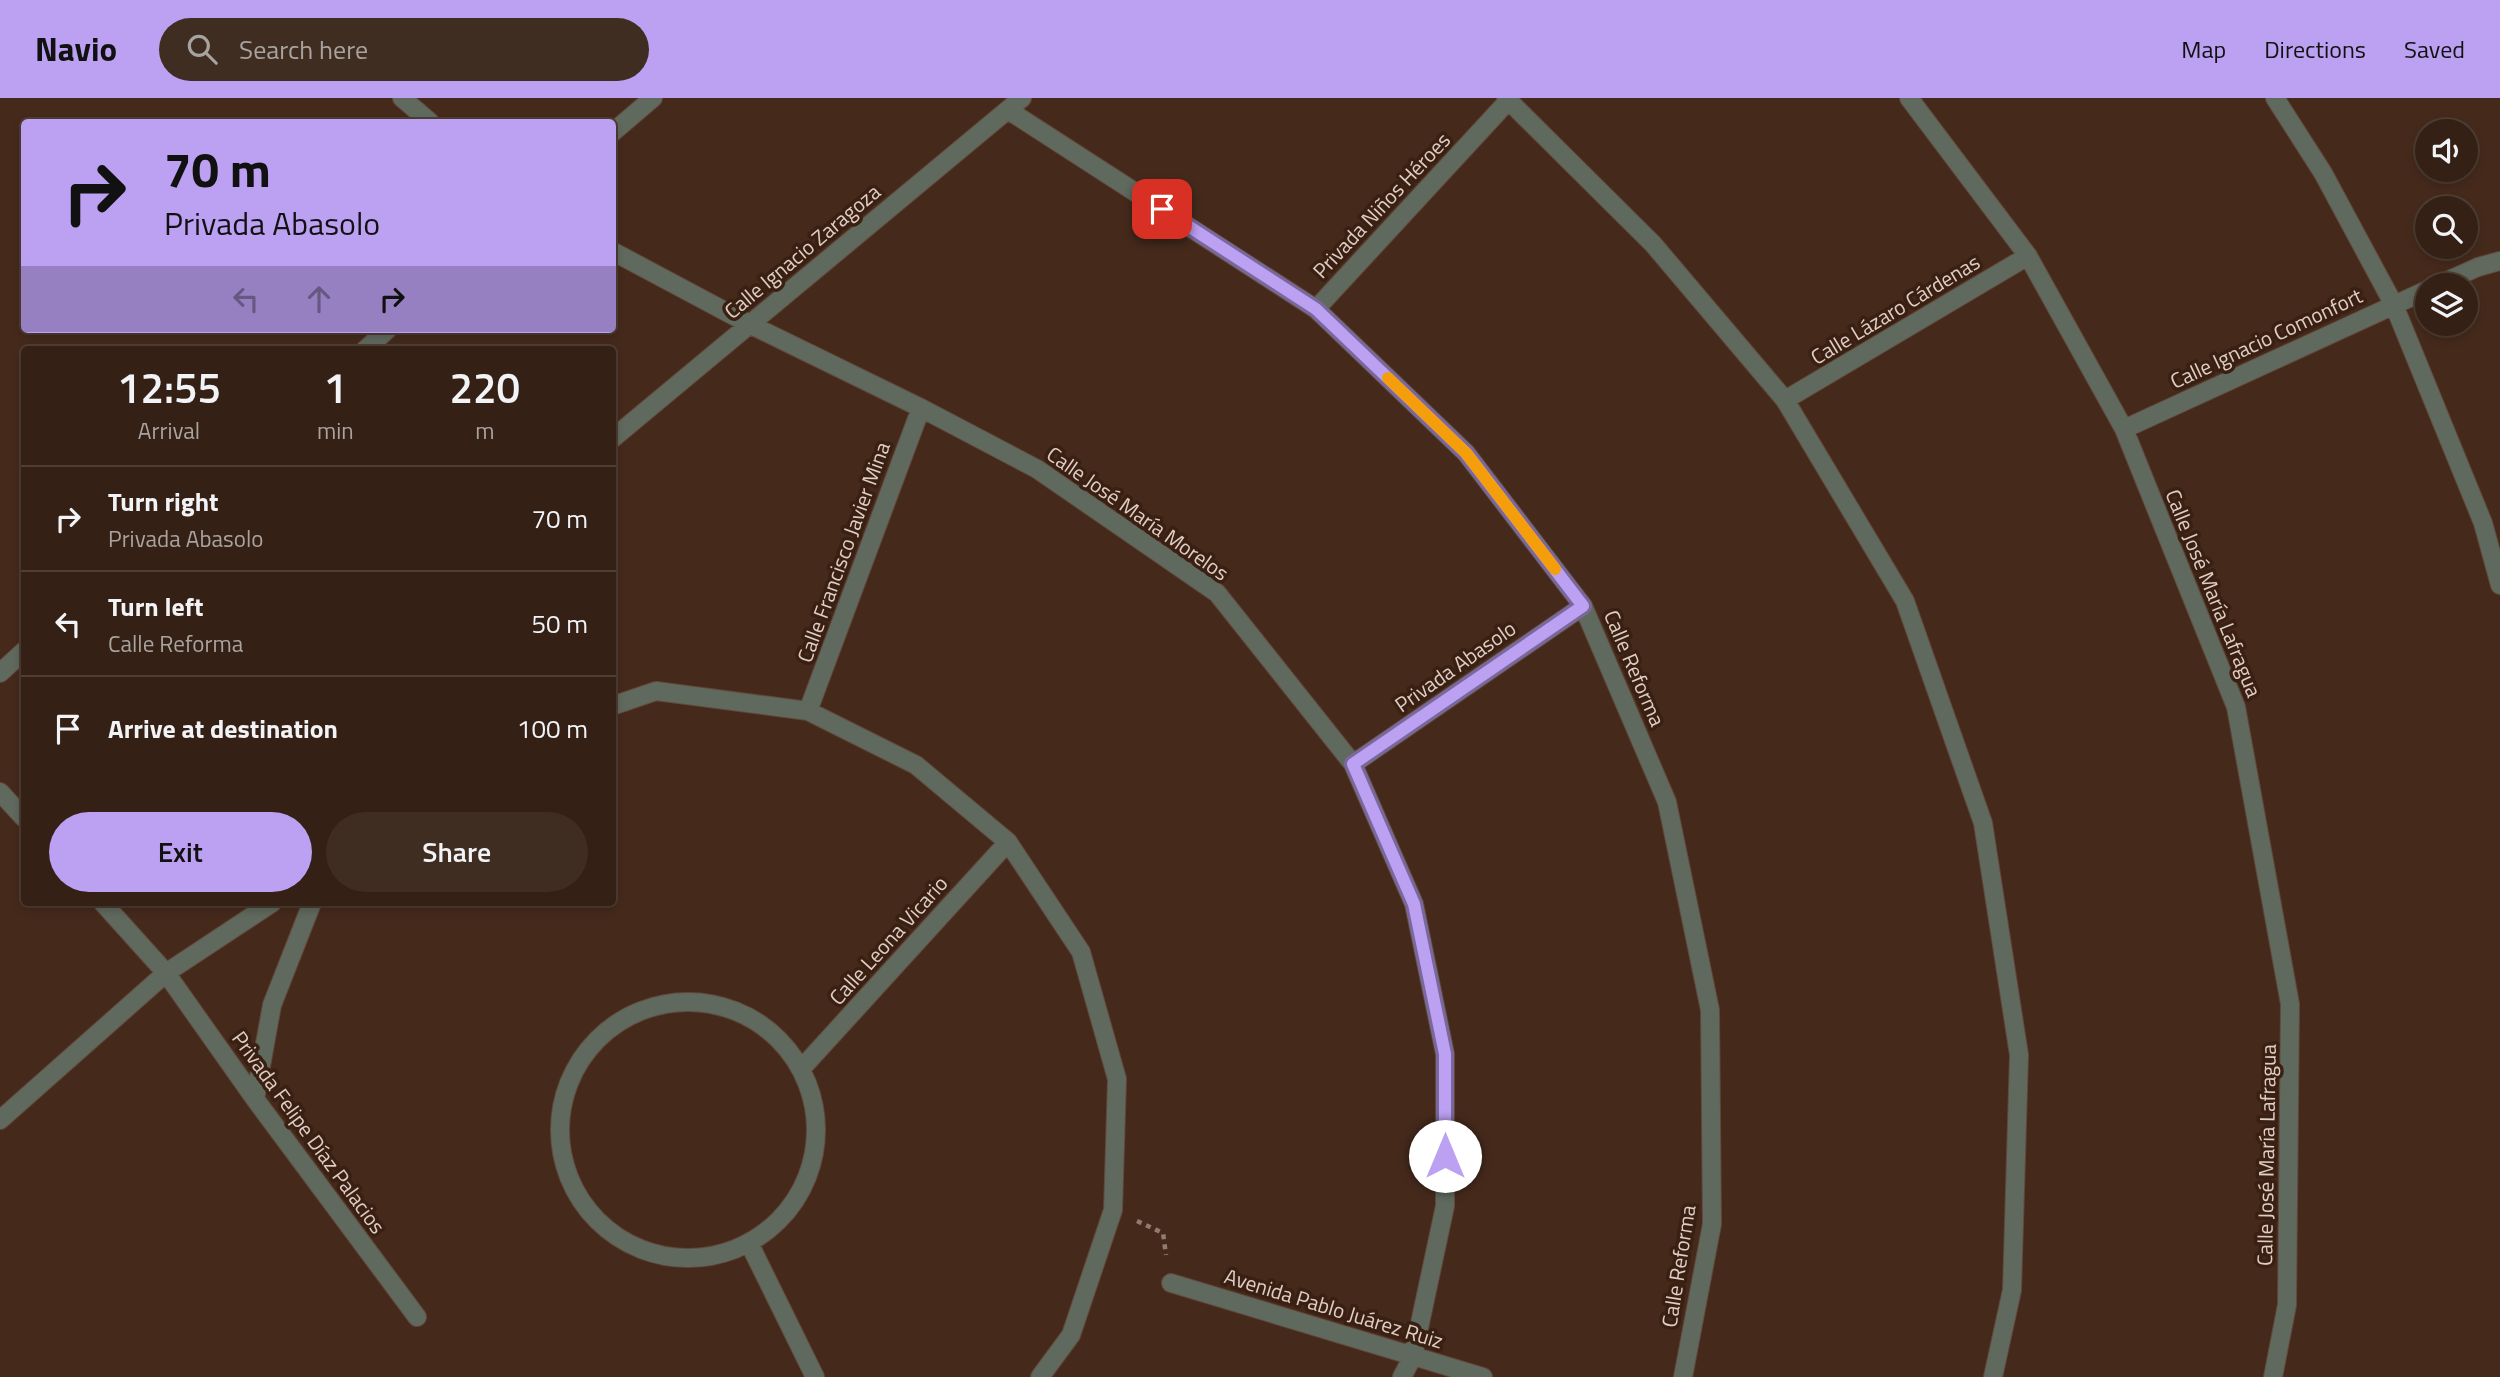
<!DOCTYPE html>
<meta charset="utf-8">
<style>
body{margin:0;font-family:"Titillium Web",sans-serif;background:#3f2d22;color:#f1f3f6;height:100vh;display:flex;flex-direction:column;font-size:26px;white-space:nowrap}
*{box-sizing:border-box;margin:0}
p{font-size:23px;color:#a9a3a0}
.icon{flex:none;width:38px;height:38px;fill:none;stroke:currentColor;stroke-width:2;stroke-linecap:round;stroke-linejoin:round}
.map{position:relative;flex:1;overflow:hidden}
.drawer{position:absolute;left:21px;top:248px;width:595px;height:560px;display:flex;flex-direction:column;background:#342015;border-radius:7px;box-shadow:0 4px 10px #0003,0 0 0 2px #4e3e34}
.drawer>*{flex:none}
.hud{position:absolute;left:21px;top:21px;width:595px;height:214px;border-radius:7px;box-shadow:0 4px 10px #0003,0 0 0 2px #4e3e34;background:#bca0f2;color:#111;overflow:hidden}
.tools{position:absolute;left:2415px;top:21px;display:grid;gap:14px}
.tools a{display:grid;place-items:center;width:63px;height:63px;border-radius:50%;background:#342015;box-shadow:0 4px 10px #0003,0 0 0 2px #4e3e34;font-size:35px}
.pin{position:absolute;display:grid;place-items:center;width:60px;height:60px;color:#fff;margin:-30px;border-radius:14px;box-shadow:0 4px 10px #0006}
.me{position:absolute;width:77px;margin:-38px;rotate:0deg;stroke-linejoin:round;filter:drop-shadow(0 0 5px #0008)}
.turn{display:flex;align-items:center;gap:24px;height:147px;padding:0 28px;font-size:32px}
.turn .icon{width:91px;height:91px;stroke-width:2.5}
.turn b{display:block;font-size:49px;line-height:60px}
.lanes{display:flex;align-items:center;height:66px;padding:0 28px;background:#0003;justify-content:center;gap:35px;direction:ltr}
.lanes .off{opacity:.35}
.eta{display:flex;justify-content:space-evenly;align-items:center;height:119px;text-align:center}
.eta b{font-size:42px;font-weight:600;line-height:49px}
.button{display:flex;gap:14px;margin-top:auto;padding:14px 28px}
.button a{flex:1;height:80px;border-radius:42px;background:#bca0f2;color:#111;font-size:28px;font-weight:600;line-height:80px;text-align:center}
.button a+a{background:#3f2d22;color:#f1f3f6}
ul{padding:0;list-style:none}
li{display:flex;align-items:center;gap:21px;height:105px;padding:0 28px;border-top:2px solid #4e3e34}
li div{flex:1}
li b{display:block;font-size:26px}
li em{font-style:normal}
header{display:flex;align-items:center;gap:42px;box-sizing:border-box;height:98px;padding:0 35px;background:#bca0f2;color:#111}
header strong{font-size:33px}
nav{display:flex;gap:38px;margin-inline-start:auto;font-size:24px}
.search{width:490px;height:63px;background:#3f2d22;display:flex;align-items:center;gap:18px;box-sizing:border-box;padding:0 24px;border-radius:38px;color:#a9a3a0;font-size:26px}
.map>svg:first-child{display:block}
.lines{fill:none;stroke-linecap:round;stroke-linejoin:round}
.minor-casing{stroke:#61483a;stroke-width:20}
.path{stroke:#917a6f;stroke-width:4.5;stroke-dasharray:5 5;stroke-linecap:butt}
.minor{stroke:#60695d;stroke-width:18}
.route-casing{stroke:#7a689d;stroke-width:18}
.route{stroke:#bca0f2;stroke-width:12}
.slow{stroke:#f59e0b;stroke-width:12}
.labels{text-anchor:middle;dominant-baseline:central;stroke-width:7;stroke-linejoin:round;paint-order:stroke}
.street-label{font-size:21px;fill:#e0cec5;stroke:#3a2012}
</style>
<header>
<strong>Navio</strong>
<div class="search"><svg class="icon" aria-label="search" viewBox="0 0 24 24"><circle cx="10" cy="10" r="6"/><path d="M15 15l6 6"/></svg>Search here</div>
<nav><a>Map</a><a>Directions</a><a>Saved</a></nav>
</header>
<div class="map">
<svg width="2500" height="1279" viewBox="0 0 2500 1279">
<rect width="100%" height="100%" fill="#452a1c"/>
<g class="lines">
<g class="minor-casing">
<path id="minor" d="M402 0 430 24
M1506 0 1653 146 1785 302 1905 503 1983 725 2019 957 2012 1192 1993 1279
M1909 0 2028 158 2124 331 2236 609 2290 906 2287 1207 2273 1279
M2275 0 2323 75 2394 207 2483 425 2500 487
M1008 12 1316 211 1466 355 1583 508 1667 704 1710 912 1712 1126 1683 1279
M612 35 653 0
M612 153 749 226 921 310 1037 371 1217 495 1353 666 1414 806 1445 956V1108L1413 1258 1402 1279
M2438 187 2478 169 2500 163
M1316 211 1509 2
M365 252 388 231
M1785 302 2028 158
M2124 331 2427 192
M612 341 1022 0
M0 575 24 553
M612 608 656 593 808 613 916 667 1008 744 1081 854 1117 981 1113 1112 1071 1237 1040 1279
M808 613 921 310
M1353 666 1583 508
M0 694 24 720
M103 805 166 875 255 1001 417 1219
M560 1032a128 128 0 1 1 256 0a128 128 0 1 1-256 0Z
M802 970 1008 744
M255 1001 272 907 312 805
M0 1022 166 875 272 805
M750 1147 815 1279
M1171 1185 1483 1279"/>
</g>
<path class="path" d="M1137 1123 1163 1135 1166 1157"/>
<use href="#minor" class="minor"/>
</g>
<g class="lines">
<g class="route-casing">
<path id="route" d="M1162 111 1316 211 1466 355 1583 508 1353 666 1414 806 1445 956V1058"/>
</g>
<use href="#route" class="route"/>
<path class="slow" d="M1388 280 1466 355 1555 471"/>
</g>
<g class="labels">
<g class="street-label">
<text transform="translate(1381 107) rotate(-47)">Privada Niños Héroes</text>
<text transform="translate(802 153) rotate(-40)">Calle Ignacio Zaragoza</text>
<text transform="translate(1895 211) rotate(-31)">Calle Lázaro Cárdenas</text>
<text transform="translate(2266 240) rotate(-25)">Calle Ignacio Comonfort</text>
<text transform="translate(1138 415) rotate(35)">Calle José María Morelos</text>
<text transform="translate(843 454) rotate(-70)">Calle Francisco Javier Mina</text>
<text transform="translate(2214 495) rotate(68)">Calle José María Lafragua</text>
<text transform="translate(1455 568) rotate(-35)">Privada Abasolo</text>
<text transform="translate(1635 570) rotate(67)">Calle Reforma</text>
<text transform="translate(888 842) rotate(-48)">Calle Leona Vicario</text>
<text transform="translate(309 1034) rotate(54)">Privada Felipe Díaz Palacios</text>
<text transform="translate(2266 1057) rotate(-89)">Calle José María Lafragua</text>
<text transform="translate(1678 1168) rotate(-81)">Calle Reforma</text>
<text transform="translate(1334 1210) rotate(17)">Avenida Pablo Juárez Ruiz</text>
</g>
</g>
</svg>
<div class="tools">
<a><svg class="icon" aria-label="sound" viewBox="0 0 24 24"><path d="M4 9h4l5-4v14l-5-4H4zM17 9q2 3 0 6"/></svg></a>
<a><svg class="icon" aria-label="search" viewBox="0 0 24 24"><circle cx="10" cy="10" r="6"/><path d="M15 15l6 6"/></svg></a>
<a><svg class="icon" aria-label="layers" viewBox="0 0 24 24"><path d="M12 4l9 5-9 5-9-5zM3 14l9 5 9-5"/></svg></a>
</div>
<div class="pin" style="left:1162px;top:111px;background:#d93025"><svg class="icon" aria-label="arrive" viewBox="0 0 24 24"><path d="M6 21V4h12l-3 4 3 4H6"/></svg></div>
<svg class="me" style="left:1445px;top:1058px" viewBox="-20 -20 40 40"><circle r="19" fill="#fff"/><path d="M0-13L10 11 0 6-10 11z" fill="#bca0f2"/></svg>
<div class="hud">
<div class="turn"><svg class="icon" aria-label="right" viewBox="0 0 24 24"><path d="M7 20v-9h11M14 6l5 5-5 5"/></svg><div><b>70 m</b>Privada Abasolo</div></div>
<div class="lanes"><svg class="icon off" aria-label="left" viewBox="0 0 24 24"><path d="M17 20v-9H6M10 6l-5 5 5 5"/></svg><svg class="icon off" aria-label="ahead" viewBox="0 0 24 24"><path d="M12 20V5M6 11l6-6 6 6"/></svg><svg class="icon" aria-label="right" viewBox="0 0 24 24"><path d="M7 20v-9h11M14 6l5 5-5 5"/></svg></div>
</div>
<section class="drawer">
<div class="eta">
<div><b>12:55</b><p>Arrival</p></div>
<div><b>1</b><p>min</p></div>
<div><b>220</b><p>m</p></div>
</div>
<ul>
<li><svg class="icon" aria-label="right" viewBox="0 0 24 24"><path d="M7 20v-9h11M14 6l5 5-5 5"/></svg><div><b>Turn right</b><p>Privada Abasolo</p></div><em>70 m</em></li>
<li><svg class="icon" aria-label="left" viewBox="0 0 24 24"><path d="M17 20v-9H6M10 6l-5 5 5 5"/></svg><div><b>Turn left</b><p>Calle Reforma</p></div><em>50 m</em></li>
<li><svg class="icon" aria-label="arrive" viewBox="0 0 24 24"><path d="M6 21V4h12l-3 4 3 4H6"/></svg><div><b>Arrive at destination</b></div><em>100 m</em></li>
</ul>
<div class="button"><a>Exit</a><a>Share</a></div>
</section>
</div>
